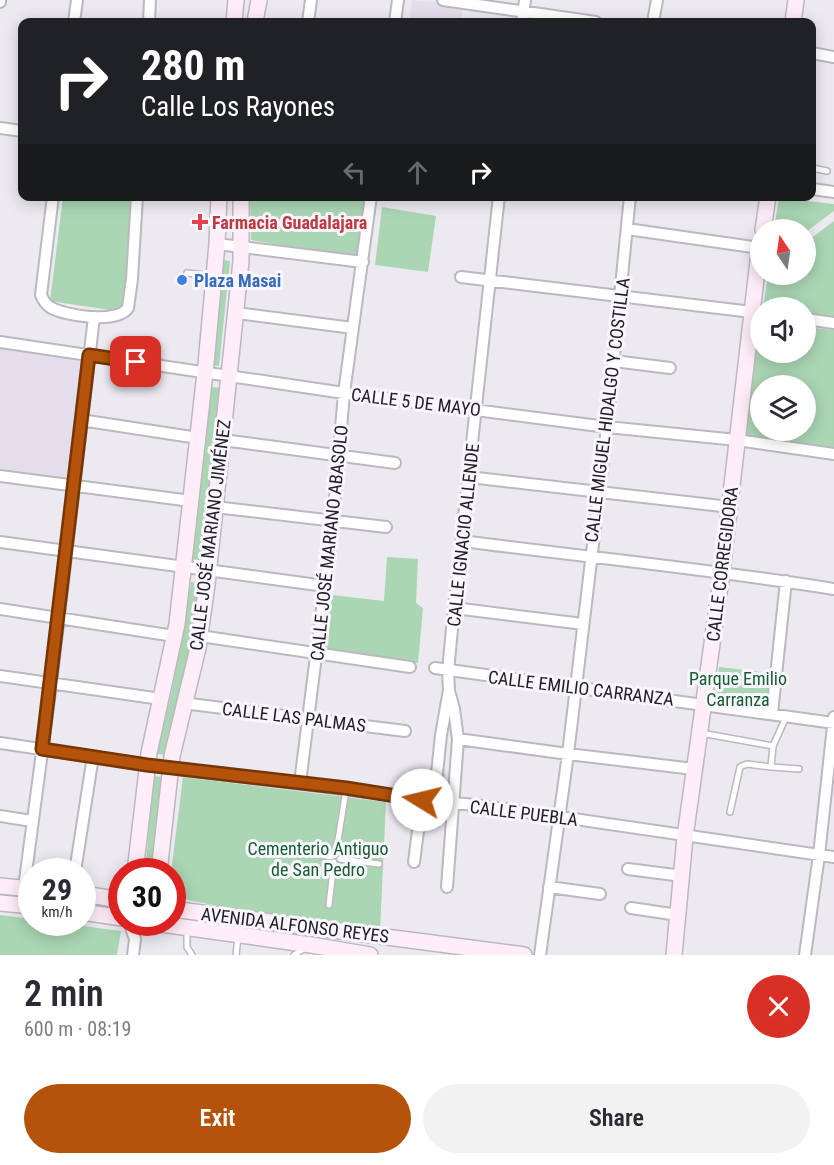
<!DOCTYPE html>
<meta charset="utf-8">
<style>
body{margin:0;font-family:"Roboto Condensed",sans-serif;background:#f2f2f3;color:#2b2b33;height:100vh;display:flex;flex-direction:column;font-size:22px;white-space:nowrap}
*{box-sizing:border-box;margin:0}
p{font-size:20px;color:#7c7c81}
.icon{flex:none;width:33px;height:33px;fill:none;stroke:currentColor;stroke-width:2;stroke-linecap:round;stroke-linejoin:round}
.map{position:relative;height:955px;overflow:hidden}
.details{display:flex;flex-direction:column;background:#fff;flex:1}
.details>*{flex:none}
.hud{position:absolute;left:18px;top:18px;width:798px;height:183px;border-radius:12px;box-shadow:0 3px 15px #0003;background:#202124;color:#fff;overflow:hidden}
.needle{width:39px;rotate:347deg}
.buttons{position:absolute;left:750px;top:219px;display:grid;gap:12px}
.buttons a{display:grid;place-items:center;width:66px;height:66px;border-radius:50%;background:#fff;box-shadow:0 3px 15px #0003;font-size:30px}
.speed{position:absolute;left:18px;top:858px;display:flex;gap:12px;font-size:30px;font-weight:700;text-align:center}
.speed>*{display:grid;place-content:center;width:78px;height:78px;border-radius:50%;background:#fff;box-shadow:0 3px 15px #0003;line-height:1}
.speed small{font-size:15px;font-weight:400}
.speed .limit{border:9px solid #d22;background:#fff;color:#111}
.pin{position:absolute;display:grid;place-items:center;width:51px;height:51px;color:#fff;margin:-26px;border-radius:12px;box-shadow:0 3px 9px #0006}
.me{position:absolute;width:66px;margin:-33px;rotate:279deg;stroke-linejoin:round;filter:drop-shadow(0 0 4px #0008)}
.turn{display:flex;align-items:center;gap:21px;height:126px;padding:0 24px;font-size:27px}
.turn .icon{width:78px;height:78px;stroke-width:2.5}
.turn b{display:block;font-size:42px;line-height:51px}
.lanes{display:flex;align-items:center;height:57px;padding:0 24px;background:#0003;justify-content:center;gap:30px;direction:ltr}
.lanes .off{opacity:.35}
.round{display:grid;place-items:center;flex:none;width:63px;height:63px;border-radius:32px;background:#f2f2f3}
.summary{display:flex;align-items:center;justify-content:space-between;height:102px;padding:0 24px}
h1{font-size:36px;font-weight:600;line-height:45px}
.action{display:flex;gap:12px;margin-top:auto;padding:12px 24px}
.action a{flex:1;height:69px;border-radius:36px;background:#b45309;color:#fff;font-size:24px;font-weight:600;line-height:69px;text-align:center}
.action a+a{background:#f2f2f3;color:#2b2b33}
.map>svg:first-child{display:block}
.built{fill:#e4ddeb}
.green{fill:#aad6b4;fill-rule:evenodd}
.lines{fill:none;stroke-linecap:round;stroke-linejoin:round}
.lane-casing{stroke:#bcb8bf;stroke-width:8}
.street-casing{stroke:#bcb8bf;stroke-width:14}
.secondary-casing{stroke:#bcb8bf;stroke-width:18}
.lane{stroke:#fff;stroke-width:5}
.street{stroke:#fff;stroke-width:10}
.secondary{stroke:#ffedf7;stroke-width:15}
.route-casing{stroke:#753606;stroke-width:15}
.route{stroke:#b45309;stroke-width:10}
.health-dot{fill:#e0444e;stroke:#faf6fe;stroke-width:2}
.shop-dot{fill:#3f7fe0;stroke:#faf6fe;stroke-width:2}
.labels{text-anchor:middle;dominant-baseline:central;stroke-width:6;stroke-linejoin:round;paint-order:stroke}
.health-label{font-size:18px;font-weight:bold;fill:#be3a42;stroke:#faf6fe;text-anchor:start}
.shop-label{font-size:18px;font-weight:bold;fill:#366cbe;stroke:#faf6fe;text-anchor:start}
.street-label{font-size:18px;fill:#212022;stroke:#faf6fe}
.park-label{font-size:18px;fill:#155d30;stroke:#faf6fe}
</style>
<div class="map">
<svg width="834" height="955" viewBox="0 0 834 955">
<rect width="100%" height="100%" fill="#ede9f1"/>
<path class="built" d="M412 0 463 5 461 22H409Z
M0 345 82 357 67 479 0 468Z"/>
<path class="green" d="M63 197H133L123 312 50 301Z
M250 197H367L358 253 352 257 251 240Z
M779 198 834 204V211L806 232V230L774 229Z
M382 207 436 216 428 272 375 265Z
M834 221V319L806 315V308H763L768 275 806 274V242Z
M224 260 230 261 219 366 211 365Z
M760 324V352H806V327L834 330V449L745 437ZM760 386H806V430H760Z
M210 387 222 388 203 561 191 559Z
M387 557 418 559 416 603 423 608 418 663 325 648 332 595 384 601Z
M191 582 201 584 192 647 167 755 157 754 172 691Z
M719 667 770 673 767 710 715 704Z
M153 776 161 777 152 871 145 872C149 839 149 808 153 776Z
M183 777 386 802 380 931 272 917 173 897 171 872Z
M0 915 31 919 32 922 60 923 121 931 117 955H0Z"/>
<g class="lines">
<g class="lane-casing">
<path id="lane" d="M812 168 827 171
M187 273 212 276
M701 733 773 746 786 717
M773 746 771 767 799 769
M730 812 740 767 747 764 771 767
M296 850 331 857
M336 853 346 790
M340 859 379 864
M329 905 334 862
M187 929V947L192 955
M236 955 238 937
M294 955 305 948"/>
</g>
<g class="street-casing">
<path id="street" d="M443 0 596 22
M0 2V0
M74 22 77 0
M149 22 150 0
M308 22 311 0
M395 22 398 0
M522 22 525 0
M653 22 657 0
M812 53 834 57
M0 128 22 131
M812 189 834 192
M53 196 41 295C43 300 45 304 50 307 64 316 117 324 128 308L132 279 137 196
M627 229 760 248
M217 244 363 262
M461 277 760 313
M237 313 353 328
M806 319 834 323
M0 342 344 393 607 427 737 440 834 454
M614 361 670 368
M81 420 198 438
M223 440 395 463
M0 476 191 501
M469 477 730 507
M215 507 386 527
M462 541C586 557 710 569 834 589
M0 542 325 586
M454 608 583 624
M0 609 174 636
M200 636 410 667
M435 668 834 723
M0 676 161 699
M183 703 405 731
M772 713 786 581
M458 739 568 754 694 769
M0 743 147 765 506 809 834 857
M300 783 333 521 344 393 371 196
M434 802 441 735 449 690 448 671 454 608 499 196
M0 816 32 821
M414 862 422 800
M628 869 682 876
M75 872 93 756
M447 887 458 739 454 709 450 694
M549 887 600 894
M24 888 51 684 94 317
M631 908 678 915
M129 922 135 939 133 955
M540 955 568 754 607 427 630 196
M805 955 819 855 834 717"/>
</g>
<g class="secondary-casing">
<path id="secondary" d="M234 22 236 0
M255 22 259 0
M793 22 796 0
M763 230 768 196
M135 872 149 753 177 624 206 364 217 244 219 196
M159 872 172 756 198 648 207 585 241 261V196
M0 886 32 889
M82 894 122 900
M0 903 32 906
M172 909 524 955
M82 912 122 918
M147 922 311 945 370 955
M674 955 685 837 722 572 760 244"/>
</g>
<use href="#lane" class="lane"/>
<use href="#street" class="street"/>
<use href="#secondary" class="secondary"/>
</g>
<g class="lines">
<g class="route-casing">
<path id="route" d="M136 362 89 355 42 749 147 765 346 788 422 800"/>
</g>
<use href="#route" class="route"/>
</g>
<path class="health-dot" d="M197 213h6v6h6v6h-6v6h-6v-6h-6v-6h6z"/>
<circle class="shop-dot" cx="182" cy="280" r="6"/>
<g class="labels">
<g class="health-label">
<text x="212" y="222">Farmacia Guadalajara</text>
</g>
<g class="shop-label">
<text x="194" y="280">Plaza Masai</text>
</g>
<g class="street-label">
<text transform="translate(416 402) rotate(7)">CALLE 5 DE MAYO</text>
<text transform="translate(607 410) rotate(-83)">CALLE MIGUEL HIDALGO Y COSTILLA</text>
<text transform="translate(210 535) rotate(-83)">CALLE JOSÉ MARIANO JIMÉNEZ</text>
<text transform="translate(463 535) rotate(-84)">CALLE IGNACIO ALLENDE</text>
<text transform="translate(329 543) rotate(-84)">CALLE JOSÉ MARIANO ABASOLO</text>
<text transform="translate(722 564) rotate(-83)">CALLE CORREGIDORA</text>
<text transform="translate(581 688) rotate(7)">CALLE EMILIO CARRANZA</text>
<text transform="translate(294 717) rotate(7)">CALLE LAS PALMAS</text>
<text transform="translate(524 813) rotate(7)">CALLE PUEBLA</text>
<text transform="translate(295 925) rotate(7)">AVENIDA ALFONSO REYES</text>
</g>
<g class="park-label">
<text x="738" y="678">Parque Emilio<tspan x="738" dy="21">Carranza</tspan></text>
<text x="318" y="848">Cementerio Antiguo<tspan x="318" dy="21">de San Pedro</tspan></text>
</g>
</g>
</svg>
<div class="buttons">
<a><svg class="needle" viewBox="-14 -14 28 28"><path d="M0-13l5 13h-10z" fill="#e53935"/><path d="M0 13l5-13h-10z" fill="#7c7c81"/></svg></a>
<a><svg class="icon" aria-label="sound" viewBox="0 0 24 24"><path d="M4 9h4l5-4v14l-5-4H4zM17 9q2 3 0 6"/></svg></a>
<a><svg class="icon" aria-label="layers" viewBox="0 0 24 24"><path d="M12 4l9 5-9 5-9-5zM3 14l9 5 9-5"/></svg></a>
</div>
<div class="speed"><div>29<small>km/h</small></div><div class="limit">30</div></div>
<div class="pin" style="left:136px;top:362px;background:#d93025"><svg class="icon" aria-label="arrive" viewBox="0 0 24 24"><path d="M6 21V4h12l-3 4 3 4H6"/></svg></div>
<svg class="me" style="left:422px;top:800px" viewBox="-20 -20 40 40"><circle r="19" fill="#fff"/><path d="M0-13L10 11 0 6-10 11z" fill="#b45309"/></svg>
<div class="hud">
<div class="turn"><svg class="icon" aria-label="right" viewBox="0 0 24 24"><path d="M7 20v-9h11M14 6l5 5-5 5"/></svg><div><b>280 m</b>Calle Los Rayones</div></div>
<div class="lanes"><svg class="icon off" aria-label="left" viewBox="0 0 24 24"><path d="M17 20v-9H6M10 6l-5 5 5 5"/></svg><svg class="icon off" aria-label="ahead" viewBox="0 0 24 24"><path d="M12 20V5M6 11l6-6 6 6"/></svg><svg class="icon" aria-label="right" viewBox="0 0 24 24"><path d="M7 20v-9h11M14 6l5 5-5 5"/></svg></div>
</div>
</div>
<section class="details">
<div class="summary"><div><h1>2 min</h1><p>600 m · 08:19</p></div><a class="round" style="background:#d93025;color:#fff"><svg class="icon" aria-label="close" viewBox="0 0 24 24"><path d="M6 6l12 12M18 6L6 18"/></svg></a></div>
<div class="action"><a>Exit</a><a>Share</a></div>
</section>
